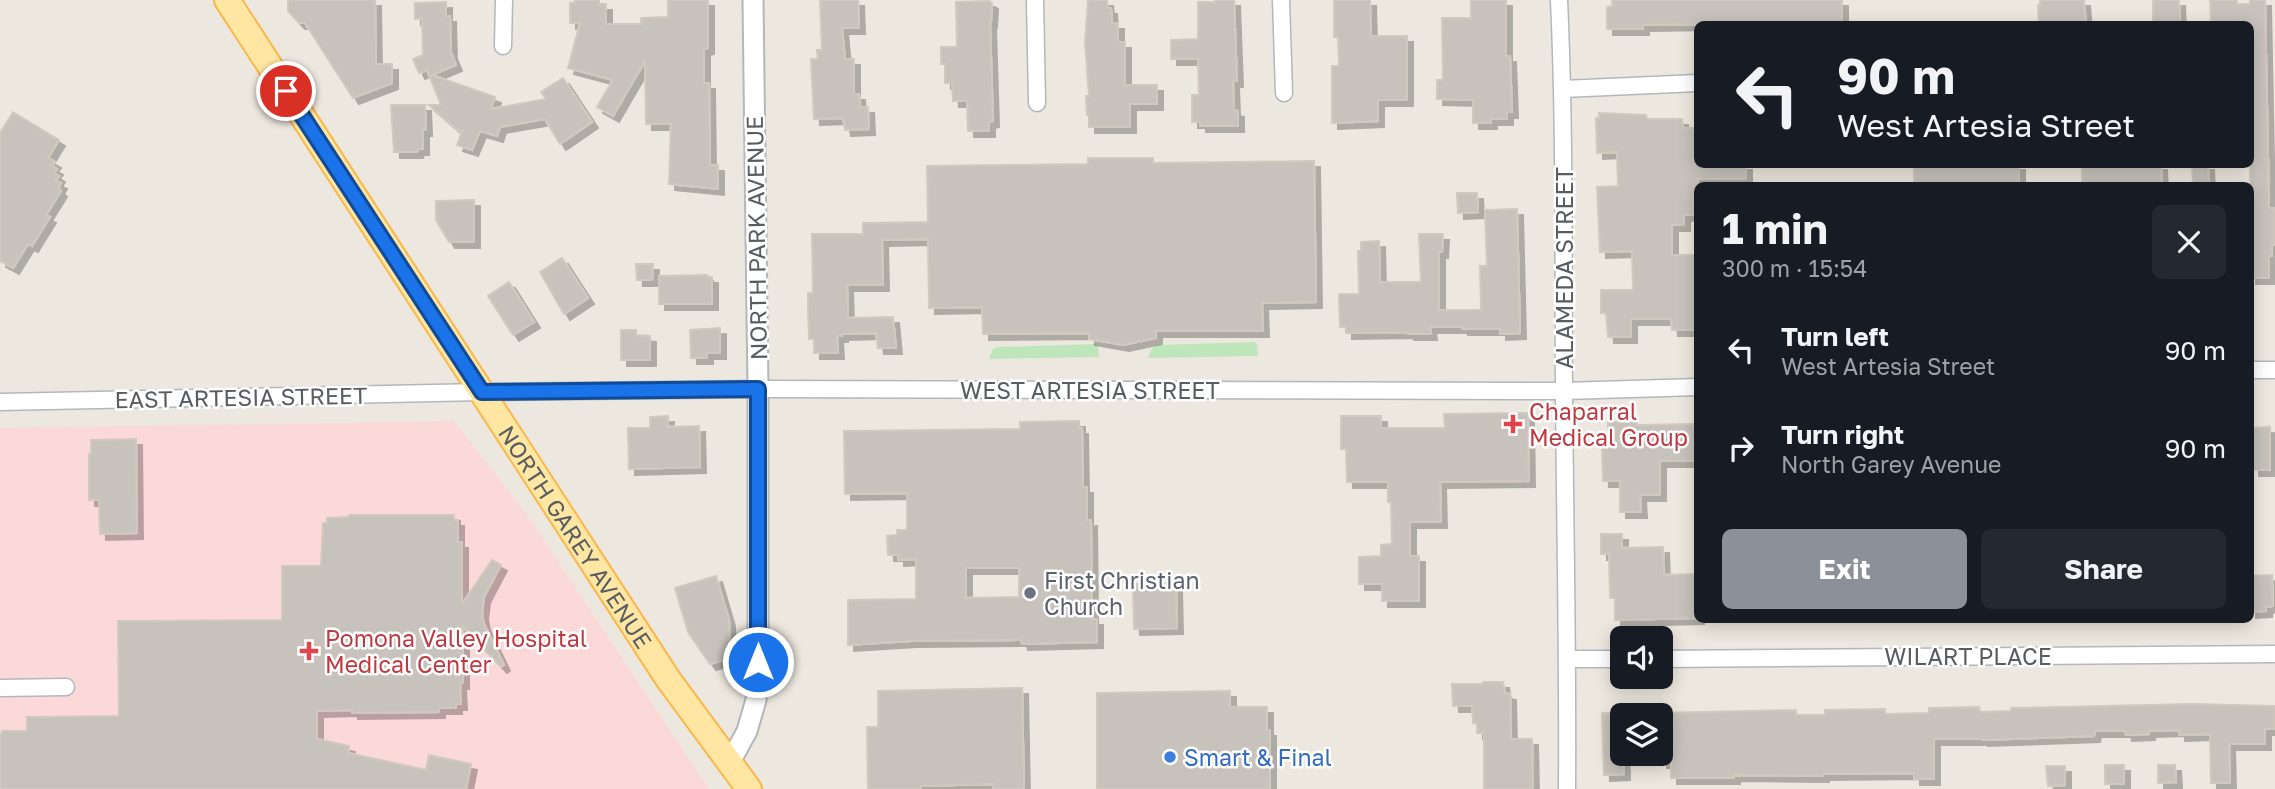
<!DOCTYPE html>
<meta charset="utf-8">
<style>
body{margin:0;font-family:"Golos Text",sans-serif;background:#242831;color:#f1f3f6;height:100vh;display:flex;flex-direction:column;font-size:26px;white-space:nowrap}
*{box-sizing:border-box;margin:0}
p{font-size:23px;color:#9ea1a6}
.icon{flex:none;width:38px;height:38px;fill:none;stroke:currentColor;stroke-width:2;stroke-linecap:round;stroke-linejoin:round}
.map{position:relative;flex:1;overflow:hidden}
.drawer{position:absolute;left:1694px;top:182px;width:560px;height:441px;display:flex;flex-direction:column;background:#171b24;border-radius:10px;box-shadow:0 4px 18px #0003}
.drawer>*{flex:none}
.hud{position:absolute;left:1694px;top:21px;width:560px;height:147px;border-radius:10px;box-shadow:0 4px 18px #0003;background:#171b24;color:#f1f3f6;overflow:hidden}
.controls{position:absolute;left:1610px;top:626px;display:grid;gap:14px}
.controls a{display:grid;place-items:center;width:63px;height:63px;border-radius:10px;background:#171b24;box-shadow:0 4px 18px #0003;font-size:35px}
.pin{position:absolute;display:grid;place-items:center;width:60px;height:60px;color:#fff;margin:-30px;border:4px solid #fff;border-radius:50%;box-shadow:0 2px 7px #0007}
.me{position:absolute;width:77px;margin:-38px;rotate:0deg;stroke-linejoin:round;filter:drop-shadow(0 0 5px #0008)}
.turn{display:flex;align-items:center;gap:24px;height:147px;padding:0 28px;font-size:32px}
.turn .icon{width:91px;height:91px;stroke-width:2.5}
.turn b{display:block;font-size:49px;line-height:60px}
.round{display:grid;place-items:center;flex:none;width:74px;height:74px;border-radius:10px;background:#242831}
.headline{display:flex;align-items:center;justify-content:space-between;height:119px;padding:0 28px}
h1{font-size:42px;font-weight:700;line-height:52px}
.button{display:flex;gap:14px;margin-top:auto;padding:14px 28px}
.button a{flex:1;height:80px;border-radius:10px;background:#8c9099;color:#fff;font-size:28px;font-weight:700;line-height:80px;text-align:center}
.button a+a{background:#242831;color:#f1f3f6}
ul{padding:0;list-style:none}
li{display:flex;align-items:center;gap:21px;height:98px;padding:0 28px}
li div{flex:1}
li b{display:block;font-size:26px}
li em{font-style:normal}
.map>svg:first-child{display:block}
.medical{fill:#fcd9d9}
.green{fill:#bee6ba}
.building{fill:#c7c3bc;stroke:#d1c9bd;stroke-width:2;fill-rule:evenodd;filter:url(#shadow)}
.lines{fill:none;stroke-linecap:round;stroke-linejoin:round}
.minor-casing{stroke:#b3b7bb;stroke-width:19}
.tertiary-casing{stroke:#b3b7bb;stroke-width:23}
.primary-casing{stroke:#f9b74c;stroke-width:28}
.minor{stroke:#fff;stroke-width:16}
.tertiary{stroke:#fff;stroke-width:19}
.primary{stroke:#ffe6a2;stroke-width:24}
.route-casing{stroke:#114b97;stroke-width:18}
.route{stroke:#1a73e8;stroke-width:12}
.health-dot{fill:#e0444e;stroke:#fff;stroke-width:2.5}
.worship-dot{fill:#6b7280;stroke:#fff;stroke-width:2.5}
.shop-dot{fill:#3f7fe0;stroke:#fff;stroke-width:2.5}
.labels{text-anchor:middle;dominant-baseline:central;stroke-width:5;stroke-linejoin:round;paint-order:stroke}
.street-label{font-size:23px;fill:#585d62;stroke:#fff}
.health-label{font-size:23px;fill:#be3a42;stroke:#fff;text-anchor:start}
.worship-label{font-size:23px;fill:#5b616d;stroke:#fff;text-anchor:start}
.shop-label{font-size:23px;fill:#366cbe;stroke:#fff;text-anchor:start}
</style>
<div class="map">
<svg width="2275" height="789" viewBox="0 0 2275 789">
<defs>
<filter id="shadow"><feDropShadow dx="6" dy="6" stdDeviation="0" flood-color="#0004"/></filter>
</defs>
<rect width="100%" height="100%" fill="#ede8df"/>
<path class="medical" d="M454 421 526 513 709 789H0V428Z"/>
<path class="green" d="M1254 342 1257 344 1258 356 1148 358 1152 348 1157 345Z
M1095 344 1098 346 1099 357 989 359 993 349 998 347Z"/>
<path class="building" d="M288 0H375L376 64H392V83L353 98 305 23H299L288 11Z
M575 0H599V4H606V24H641V18L668 17V0H708V48L704 49V83H709L710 165H718V189L669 184 671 124H646L645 61 613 116 597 107 613 80 568 68 580 23H570V3H575Z
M820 0H858L859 28H842L845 59H854V94H859L860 107H868L869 129 845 130 843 118 814 119 811 59H818L817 50H822Z
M1088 0H1107L1108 8H1111L1112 23H1118V42H1125V85H1157V104H1130V127H1089V115H1087L1086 96H1089L1085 42Z
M1215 0H1234L1237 81H1233L1234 110 1238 111V126H1200V122H1192V95H1199L1198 59H1171V40L1198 39V2H1215Z
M1334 0H1370L1371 36H1407V100H1378V121L1332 123V66H1339L1338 37H1334Z
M1471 0H1506V56H1510L1512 112H1507V119H1491V123H1473V100L1437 99V80H1443L1442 18H1471Z
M1612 0H1842V22L1643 25V29H1607V7L1613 6Z
M2040 0H2084L2086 24H2039L2038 5H2040Z
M2153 0H2179L2180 24H2153Z
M2210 0H2237V4H2250V0H2265L2269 208H2275V245H2272V256H2269V278H2250V24H2211Z
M989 1 992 3 991 22H990L993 121 989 122V131H968L967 101H953L952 83H945V64H941V47H957L956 2Z
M446 2V16H450L451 53 456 65 432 75 495 97 491 109 546 99 541 92 563 78 592 122 560 144 545 119 500 127 497 136 480 131 472 150 457 145 462 131H459L429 105H441L427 70 419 73 413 59 423 55 422 18 415 19V3Z
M391 105H425L426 130H423V149H418L417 152H394Z
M13 112 59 140 48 158 55 162 52 166 57 169 54 173 59 176 56 181 61 183 58 188 61 191 46 215 50 217 32 246 28 244 13 268 0 261V133Z
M1599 113 1646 115 1647 119H1682L1683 128H1698V164H1746V179H1698V214L1684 215V225H1672V255H1698V330H1672L1671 319H1631V337H1608L1606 313H1601V290H1633L1632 251 1600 252 1597 187 1618 186 1617 152 1597 153 1596 118H1599Z
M1088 158H1153V163L1314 161 1316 302 1262 303 1263 331H1156V338L1123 345 1089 339V333L983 334 982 307 929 308 928 239 882 240 883 285H847L848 318 893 317 896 348H878L876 333 842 334V336H837L838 353H814V339H809L808 306V293H813L812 234H863V223L928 222 927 166 1088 164Z
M1914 164H2019V186H1914Z
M2082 164H2161L2162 186H2082Z
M2192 164H2208L2209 186H2193Z
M1457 193H1477L1478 212 1458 213Z
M474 200V242H449L436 220V201Z
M1517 209 1520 333 1500 334V329H1462V327H1430L1431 334H1408V332L1346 333V327H1340L1339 294H1359L1358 251H1361V242L1379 241 1380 282H1421L1419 234H1443L1442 252H1439V310H1481L1480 266H1487L1485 210Z
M562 258 588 298 564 314 540 272Z
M636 264H653L652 280H637Z
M707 275V277H712V304H659V276Z
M509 282 534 322 513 335 488 296Z
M720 328V353H707V358H691L690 330Z
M621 330H636V335L650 336V360H621Z
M1528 413 1529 481 1440 482 1441 522H1410V556H1419V601H1382V584H1359V557L1381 556V545L1392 544 1391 502H1388V482H1347L1346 449H1341V416H1381V428H1445L1444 414Z
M668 416V427L699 426 700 467 629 469 628 428H650V417Z
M1079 421V428H1082L1083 487H1087V521L1091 520 1092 619H1097V642L1022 644 1021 640 911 641 848 645V600L916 599V559L898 560V555H888L887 536 897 535V530H907V493L845 494 844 431 1020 429V422ZM966 568H1019V597L966 598Z
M1608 422H1637V425L1698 424V461H1660V495H1640L1641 512H1620V481H1603L1602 446H1608Z
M2270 427V470H2253V458H2250V428Z
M136 439 137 533 100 534 99 500H89V454H91V440Z
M349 515H454V520H458V542H462V604L492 560 501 565 484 597 482 614 484 624 504 665 501 667 463 627V683H460L461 704H456V708H439V712L352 713V710L317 711V739L349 746 348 753 426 770 429 755 471 764 466 789H0V734H2V731H27V717L119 716 118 621 282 620V566H321L323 523H327V518L349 517Z
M1601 534H1622V548L1663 547 1664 575 1698 574V618L1615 620V598H1610L1609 554H1601Z
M2272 575 2273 606 2266 607V611L2250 612V576Z
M716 576 729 620 730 658 710 664 688 632 675 588Z
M1133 584H1176L1177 628 1134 629Z
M1483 682H1503L1505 693 1510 694 1511 739H1532L1533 789H1484V733H1477V723H1473L1472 706H1453L1452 684H1483Z
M1022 688 1024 789H993V784L921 786V789H868L867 727H878V691Z
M1230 691V707H1267V730H1270V789H1097V693Z
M2192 704 2275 706V729H2265V744H2229L2230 783H2211L2210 734 2179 735V730L2149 731V734L2126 735 2125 731H2095L2094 736 1982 740V739H1934V779H1914V773L1823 774V776L1734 775V778H1671V762H1661V713L1796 710V715H1825V710L1885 709V714L1929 713V708L1979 707 1980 712 2011 711V708Z
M1602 713H1622L1624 774 1604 775Z
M2105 765H2124V784H2105Z
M2158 765H2175L2176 782 2158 783Z
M2046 766H2065V785L2048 786Z"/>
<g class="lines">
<g class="minor-casing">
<path id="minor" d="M1035 0 1037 103
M1281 0 1284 93
M1559 0C1565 131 1563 261 1564 392 1565 524 1568 657 1567 789
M503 46 504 0
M1563 89 1698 83
M2250 370H2275
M0 402 482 392 758 389 1564 391 1698 387
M1568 659H1622
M1661 659 2275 654
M0 688 66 687"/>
</g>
<g class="tertiary-casing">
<path id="tertiary" d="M729 764 747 731 756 700 758 662V389L753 0"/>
</g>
<g class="primary-casing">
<g id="primary">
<path id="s1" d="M227 0 668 679 749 789"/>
</g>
</g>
<use href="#minor" class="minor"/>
<use href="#tertiary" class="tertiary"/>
<use href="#primary" class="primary"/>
</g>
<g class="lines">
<g class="route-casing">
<path id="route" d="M286 91 482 392 758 389V662"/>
</g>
<use href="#route" class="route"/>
</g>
<g class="health-dot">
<path d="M1509.5 413.5h7v7h7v7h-7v7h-7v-7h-7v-7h7z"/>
<path d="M305.5 640.5h7v7h7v7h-7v7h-7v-7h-7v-7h7z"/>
</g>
<circle class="worship-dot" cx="1030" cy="593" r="7"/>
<circle class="shop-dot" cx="1170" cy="757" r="7"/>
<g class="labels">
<g class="street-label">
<text transform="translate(756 238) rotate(-91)">NORTH PARK AVENUE</text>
<text transform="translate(1564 268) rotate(-90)">ALAMEDA STREET</text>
<text x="1090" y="390">WEST ARTESIA STREET</text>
<text transform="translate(241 397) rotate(-1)">EAST ARTESIA STREET</text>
<text stroke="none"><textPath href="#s1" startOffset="640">NORTH GAREY AVENUE</textPath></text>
<text x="1968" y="656">WILART PLACE</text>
</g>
<g class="health-label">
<text x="1529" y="411">Chaparral<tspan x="1529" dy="26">Medical Group</tspan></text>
<text x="325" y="638">Pomona Valley Hospital<tspan x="325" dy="26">Medical Center</tspan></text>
</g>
<g class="worship-label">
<text x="1044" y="580">First Christian<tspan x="1044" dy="26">Church</tspan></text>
</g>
<g class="shop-label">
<text x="1184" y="757">Smart &amp; Final</text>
</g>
</g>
</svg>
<div class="controls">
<a><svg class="icon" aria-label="sound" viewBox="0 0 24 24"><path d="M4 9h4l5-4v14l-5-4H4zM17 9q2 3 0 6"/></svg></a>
<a><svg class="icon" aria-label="layers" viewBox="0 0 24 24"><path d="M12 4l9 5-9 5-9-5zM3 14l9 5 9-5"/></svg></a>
</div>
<div class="pin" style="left:286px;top:91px;background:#d93025"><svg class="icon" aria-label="arrive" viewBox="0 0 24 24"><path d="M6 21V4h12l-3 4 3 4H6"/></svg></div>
<svg class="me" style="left:758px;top:662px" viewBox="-20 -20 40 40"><circle r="17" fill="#1a73e8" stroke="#fff" stroke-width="3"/><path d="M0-11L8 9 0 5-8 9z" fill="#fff"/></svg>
<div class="hud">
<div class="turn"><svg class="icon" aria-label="left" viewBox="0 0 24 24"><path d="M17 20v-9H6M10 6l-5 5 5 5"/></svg><div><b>90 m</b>West Artesia Street</div></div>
</div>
<section class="drawer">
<div class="headline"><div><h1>1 min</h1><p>300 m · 15:54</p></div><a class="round"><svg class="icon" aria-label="close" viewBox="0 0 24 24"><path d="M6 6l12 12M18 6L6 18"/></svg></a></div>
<ul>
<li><svg class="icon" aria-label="left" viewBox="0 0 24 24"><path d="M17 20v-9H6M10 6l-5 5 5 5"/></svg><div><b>Turn left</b><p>West Artesia Street</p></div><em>90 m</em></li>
<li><svg class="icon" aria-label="right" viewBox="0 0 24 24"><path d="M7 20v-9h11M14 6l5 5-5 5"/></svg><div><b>Turn right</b><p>North Garey Avenue</p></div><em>90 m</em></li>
</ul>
<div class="button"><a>Exit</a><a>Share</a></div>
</section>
</div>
